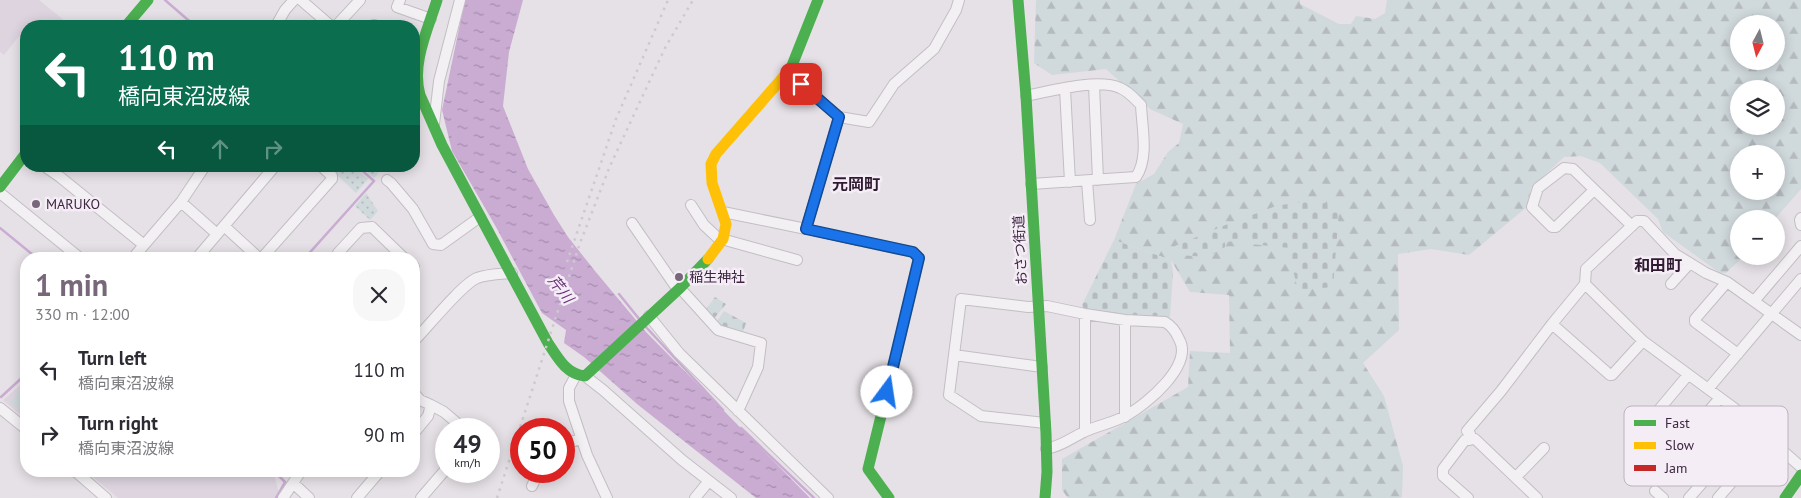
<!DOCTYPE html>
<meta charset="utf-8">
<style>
body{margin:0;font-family:"PT Sans","Noto Sans JP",sans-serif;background:#f7f7f7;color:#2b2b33;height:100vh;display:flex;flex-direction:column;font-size:19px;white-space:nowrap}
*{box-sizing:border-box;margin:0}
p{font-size:16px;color:#7c7c81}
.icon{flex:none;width:28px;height:28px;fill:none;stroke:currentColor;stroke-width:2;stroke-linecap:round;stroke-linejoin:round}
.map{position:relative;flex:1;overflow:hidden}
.side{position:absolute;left:20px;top:252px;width:400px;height:225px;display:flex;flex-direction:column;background:#fff;border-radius:20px;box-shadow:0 2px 12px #0003}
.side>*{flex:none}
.hud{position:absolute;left:20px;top:20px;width:400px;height:152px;border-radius:20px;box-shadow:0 2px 12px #0003;background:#0b6e4f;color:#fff;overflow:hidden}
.needle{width:32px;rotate:187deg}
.fabs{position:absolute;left:1730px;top:15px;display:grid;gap:10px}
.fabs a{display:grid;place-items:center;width:55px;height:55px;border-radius:50%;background:#fff;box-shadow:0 2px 12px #0003;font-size:25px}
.speed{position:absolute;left:435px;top:418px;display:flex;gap:10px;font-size:25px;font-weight:700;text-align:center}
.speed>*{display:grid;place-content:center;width:65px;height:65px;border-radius:50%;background:#fff;box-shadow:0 2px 12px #0003;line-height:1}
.speed small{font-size:12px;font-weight:400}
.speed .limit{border:8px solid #d22;background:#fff;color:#111}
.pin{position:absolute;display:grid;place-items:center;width:42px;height:42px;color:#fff;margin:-21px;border-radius:10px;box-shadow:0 2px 8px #0006}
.me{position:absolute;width:55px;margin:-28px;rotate:14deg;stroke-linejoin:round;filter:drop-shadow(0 0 4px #0008)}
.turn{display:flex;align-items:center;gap:18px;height:105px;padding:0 15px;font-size:22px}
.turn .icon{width:65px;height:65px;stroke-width:2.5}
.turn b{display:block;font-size:35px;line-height:42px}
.lanes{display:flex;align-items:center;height:48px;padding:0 15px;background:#0003;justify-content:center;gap:25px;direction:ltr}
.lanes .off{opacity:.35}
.round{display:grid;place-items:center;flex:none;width:52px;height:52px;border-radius:20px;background:#f7f7f7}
.head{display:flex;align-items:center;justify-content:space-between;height:85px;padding:0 15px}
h1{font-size:30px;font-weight:700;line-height:38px;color:#78677a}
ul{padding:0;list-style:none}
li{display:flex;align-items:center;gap:15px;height:65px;padding:0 15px}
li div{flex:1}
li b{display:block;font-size:19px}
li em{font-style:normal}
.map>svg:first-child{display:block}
.built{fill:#ddd4df}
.grass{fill:url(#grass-dots)}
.forest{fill:url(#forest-firs);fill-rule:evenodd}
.cemetery{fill:url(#cemetery-stones)}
.garden{fill:#d0d9dc}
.water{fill:url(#water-ripples)}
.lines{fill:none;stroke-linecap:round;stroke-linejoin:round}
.stream{stroke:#caacd3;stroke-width:2.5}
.street-casing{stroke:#c2bec4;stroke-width:12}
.street{stroke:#f3f0f3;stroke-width:10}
.fast{stroke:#4caf50;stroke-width:11}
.slow{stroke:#ffc107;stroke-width:11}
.jam{stroke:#c62828;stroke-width:11}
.rail{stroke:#cdc9ce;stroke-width:2.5;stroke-dasharray:2.5 5;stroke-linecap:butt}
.route-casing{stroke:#114b97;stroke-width:12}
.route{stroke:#1a73e8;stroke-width:9}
.poi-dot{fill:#78677a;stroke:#f5edf6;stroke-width:2}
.labels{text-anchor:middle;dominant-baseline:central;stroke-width:5;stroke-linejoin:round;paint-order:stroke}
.poi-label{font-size:14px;fill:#3d2640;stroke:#f5edf6;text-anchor:start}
.street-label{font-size:14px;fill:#3d2640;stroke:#f5edf6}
.water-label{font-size:15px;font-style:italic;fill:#672e77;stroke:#f5edf6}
.quarter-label{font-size:16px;font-weight:bold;fill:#2f1931;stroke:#f5edf6}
.key{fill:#f5edf6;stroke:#beb1bf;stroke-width:1}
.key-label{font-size:14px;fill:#3d2640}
</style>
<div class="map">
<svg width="1801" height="498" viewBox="0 0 1801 498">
<defs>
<pattern id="grass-dots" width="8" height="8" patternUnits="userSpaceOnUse" patternTransform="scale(1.25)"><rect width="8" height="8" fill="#d0d9dc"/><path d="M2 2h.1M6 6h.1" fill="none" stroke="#b4babe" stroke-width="1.8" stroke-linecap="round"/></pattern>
<pattern id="forest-firs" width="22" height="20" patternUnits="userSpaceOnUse" patternTransform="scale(1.25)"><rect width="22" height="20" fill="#d0d9dc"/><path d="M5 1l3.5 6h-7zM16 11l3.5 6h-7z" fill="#b4babe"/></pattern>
<pattern id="cemetery-stones" width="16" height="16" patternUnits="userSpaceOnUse" patternTransform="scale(1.25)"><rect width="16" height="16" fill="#d0d9dc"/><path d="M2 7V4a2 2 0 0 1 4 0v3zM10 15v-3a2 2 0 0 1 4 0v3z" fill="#b4babe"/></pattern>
<pattern id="water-ripples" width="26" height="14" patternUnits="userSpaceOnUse" patternTransform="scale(1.25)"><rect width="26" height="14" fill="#caacd3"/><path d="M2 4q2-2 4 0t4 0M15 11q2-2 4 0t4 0" fill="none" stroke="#a58cad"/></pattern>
</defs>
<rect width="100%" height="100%" fill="#e6e1e6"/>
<path class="built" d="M0 0H39L71 26H26V41L19 36 4 55 0 52Z
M26 380V420L3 400Z
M86 471H273L279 493 277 498H118Z"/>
<path class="grass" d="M342 166H353L368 179 356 193 338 176 336 173Z
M366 166H379L378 174 374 178 364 169Z
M366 193 378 211 370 220 355 206Z"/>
<path class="forest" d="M1036 0H1300V4L1339 24H1351L1356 16 1375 19 1385 13 1387 0H1801V189L1775 219H1739V256H1744L1726 273H1720L1663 232 1658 219 1600 163 1581 156 1564 157 1531 188 1527 207 1469 255 1431 249 1398 254 1399 330 1363 363 1384 396 1403 466 1402 497 1399 498H1068L1062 490V459L1188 387 1190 351 1230 353 1229 295 1190 292 1171 260 1114 240 1136 184 1154 174 1168 152 1179 143 1183 124 1150 109 1106 69 1052 75 1034 63ZM1739 24H1776V61H1739ZM1739 89H1776V126H1739ZM1739 154H1776V191H1739Z"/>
<path class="cemetery" d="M1306 201 1332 204 1339 211 1333 287 1298 290 1290 258V248L1251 244 1247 240 1225 242V247L1207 257 1179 255 1175 246 1228 224 1276 206Z
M1114 240 1171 260 1173 272 1170 317 1125 318 1085 311 1082 305Z
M715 297 726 304 712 321 704 312Z
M724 311 746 323 742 335 718 328 719 323 717 321Z"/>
<path class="garden" d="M26 384V416L10 402Z"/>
<path class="water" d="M465 0H523L509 52 503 106 528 169 554 215 568 237 595 271 646 332 810 498H756L637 404 584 357 564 343 566 330 542 313 496 227 452 151 442 110Z"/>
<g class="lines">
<path class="stream" d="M165 0 195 26
M0 228 38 259
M304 259 374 181 357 166
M619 294 640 320
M645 326 723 410
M1 397 26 374
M741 428 814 498
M68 471 73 476
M276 498 285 482 279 476 277 471"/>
<g class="street-casing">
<path id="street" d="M301 0 331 26
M400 0 397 7 431 19
M374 25 378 26
M276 26 285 10 294 0
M336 26 360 0
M1094 85 1098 180
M1065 89 1070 182
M1026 96C1050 91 1098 78 1120 88 1128 91 1135 99 1141 105 1142 128 1149 158 1136 177L1031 184
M839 117 869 122 894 84 934 49 956 10 959 0
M434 124 439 81 460 0
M44 166 60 177 144 245
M387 180 391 183 413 209 433 244 441 245 480 217
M1087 181 1090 220
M1594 190 1556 227H1552L1532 207 1538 188 1564 168 1573 169 1632 226
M0 193 81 259
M181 202 217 234
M691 205 704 225 718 238 797 260
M723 212 806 229
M1801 218 1800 220 1801 225
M632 223 678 290
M224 226 260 259
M132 259 181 202 205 166
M196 259 275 166
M261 259 332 179V176L321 166
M339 259 338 253 361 228 372 227 405 259
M414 267V276
M1727 282 1695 319V322L1738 354
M1585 284 1643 341 1734 408 1801 467
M1671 284 1690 263
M680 288 718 330 761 343 758 367 738 411
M1755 300 1801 246
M1085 314V431
M649 316 679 353 828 498
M1125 320V417
M1552 324 1610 375H1612L1643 341
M414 341C427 328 462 284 477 278 488 274 501 274 512 273
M954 355 1042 367
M576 375 569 388V401L587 455 607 498
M585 376 603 390 682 460 731 498
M1708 389 1801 279
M414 393 420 400 431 405 428 416 414 433
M431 405 444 412 464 429
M0 408 26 429
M1045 423 981 416 949 395 961 299 1028 307 1047 306 1085 314 1125 320 1165 322C1172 326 1176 332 1179 339 1194 365 1147 404 1127 415 1114 423 1098 425 1084 432 1071 438 1062 446 1046 449
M1648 437 1641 431 1688 375
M1470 440V434L1467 431 1501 391 1552 324 1585 284 1586 269 1637 221H1644L1675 254 1706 273 1727 282 1801 335
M564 444 581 439
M1640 453 1654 464 1661 466 1720 398
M75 471 106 498
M1516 477 1544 448
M293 483 309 498
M532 486 539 471
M1655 491 1663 498
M283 498 301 471
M357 498 380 471
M421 498 446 469
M695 498 709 481
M1468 498 1443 476V469L1465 440 1475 439 1537 498
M1689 498 1754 424
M1718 498 1770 438"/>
</g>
<use href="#street" class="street"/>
<path class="fast" d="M437 0C428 29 411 64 420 95L442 145 548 343C558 358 566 374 585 376L680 288 708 259
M1018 0 1026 96 1046 433 1047 472 1045 498
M126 26 148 0
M789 73 818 0
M0 187 26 153
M889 498 868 469 895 359
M1785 498 1801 475"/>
<path class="slow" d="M856 240 913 252 919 258 895 359
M708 259 723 239 726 224 712 183 711 164 716 154 785 75 789 73"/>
<path class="jam" d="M789 73 839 117 806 229 856 240"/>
<path class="rail" d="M567 262 616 119 668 0
M497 498 580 243 610 166 665 48 693 0"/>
</g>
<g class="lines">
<g class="route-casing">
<path id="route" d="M801 84 839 117 806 229 913 252 919 258 887 392"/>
</g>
<use href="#route" class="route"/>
</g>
<g class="poi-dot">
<circle cx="36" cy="204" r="5"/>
<circle cx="679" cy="277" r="5"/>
</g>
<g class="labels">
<g class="poi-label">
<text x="46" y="204">MARUKO</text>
<text x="689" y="277">稲生神社</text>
</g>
<g class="street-label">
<text transform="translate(1020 250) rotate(-93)">おさつ街道</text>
</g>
<g class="water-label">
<text transform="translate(561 289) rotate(52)">芹川</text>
</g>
<g class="quarter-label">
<text x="856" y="184">元岡町</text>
<text x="1658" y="265">和田町</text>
</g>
</g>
<rect x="1624" y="406" width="164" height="80" rx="8" class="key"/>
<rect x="1634" y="420" width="22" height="6" fill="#4caf50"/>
<rect x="1634" y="442" width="22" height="7" fill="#ffc107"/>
<rect x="1634" y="465" width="22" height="6" fill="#c62828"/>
<g class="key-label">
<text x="1665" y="428">Fast</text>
<text x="1665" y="450">Slow</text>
<text x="1665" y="473">Jam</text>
</g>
</svg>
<div class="fabs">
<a><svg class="needle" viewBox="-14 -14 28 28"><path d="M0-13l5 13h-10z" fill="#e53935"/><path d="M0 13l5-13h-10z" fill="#7c7c81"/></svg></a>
<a><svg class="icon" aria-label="layers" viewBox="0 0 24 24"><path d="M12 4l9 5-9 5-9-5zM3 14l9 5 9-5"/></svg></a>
<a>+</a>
<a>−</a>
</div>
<div class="speed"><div>49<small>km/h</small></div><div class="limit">50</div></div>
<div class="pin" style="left:801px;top:84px;background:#d93025"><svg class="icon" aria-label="arrive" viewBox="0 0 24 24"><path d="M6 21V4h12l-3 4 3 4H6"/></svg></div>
<svg class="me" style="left:887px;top:392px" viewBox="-20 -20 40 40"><circle r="19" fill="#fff"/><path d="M0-13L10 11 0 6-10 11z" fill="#1a73e8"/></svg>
<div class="hud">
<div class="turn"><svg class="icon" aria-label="left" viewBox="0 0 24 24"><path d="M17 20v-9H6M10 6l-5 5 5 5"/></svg><div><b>110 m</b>橋向東沼波線</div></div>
<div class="lanes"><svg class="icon" aria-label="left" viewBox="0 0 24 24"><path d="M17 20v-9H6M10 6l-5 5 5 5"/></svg><svg class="icon off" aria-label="ahead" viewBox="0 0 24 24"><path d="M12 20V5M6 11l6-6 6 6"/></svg><svg class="icon off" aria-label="right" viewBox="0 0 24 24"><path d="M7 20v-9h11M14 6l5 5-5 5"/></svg></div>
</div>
<section class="side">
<div class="head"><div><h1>1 min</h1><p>330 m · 12:00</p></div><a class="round"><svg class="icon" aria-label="close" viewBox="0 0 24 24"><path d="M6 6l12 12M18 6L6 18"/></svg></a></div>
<ul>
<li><svg class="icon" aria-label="left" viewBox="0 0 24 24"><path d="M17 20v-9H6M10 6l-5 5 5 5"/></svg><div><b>Turn left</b><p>橋向東沼波線</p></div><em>110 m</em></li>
<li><svg class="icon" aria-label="right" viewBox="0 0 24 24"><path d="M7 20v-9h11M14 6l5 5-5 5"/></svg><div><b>Turn right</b><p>橋向東沼波線</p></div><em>90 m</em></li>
</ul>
</section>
</div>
